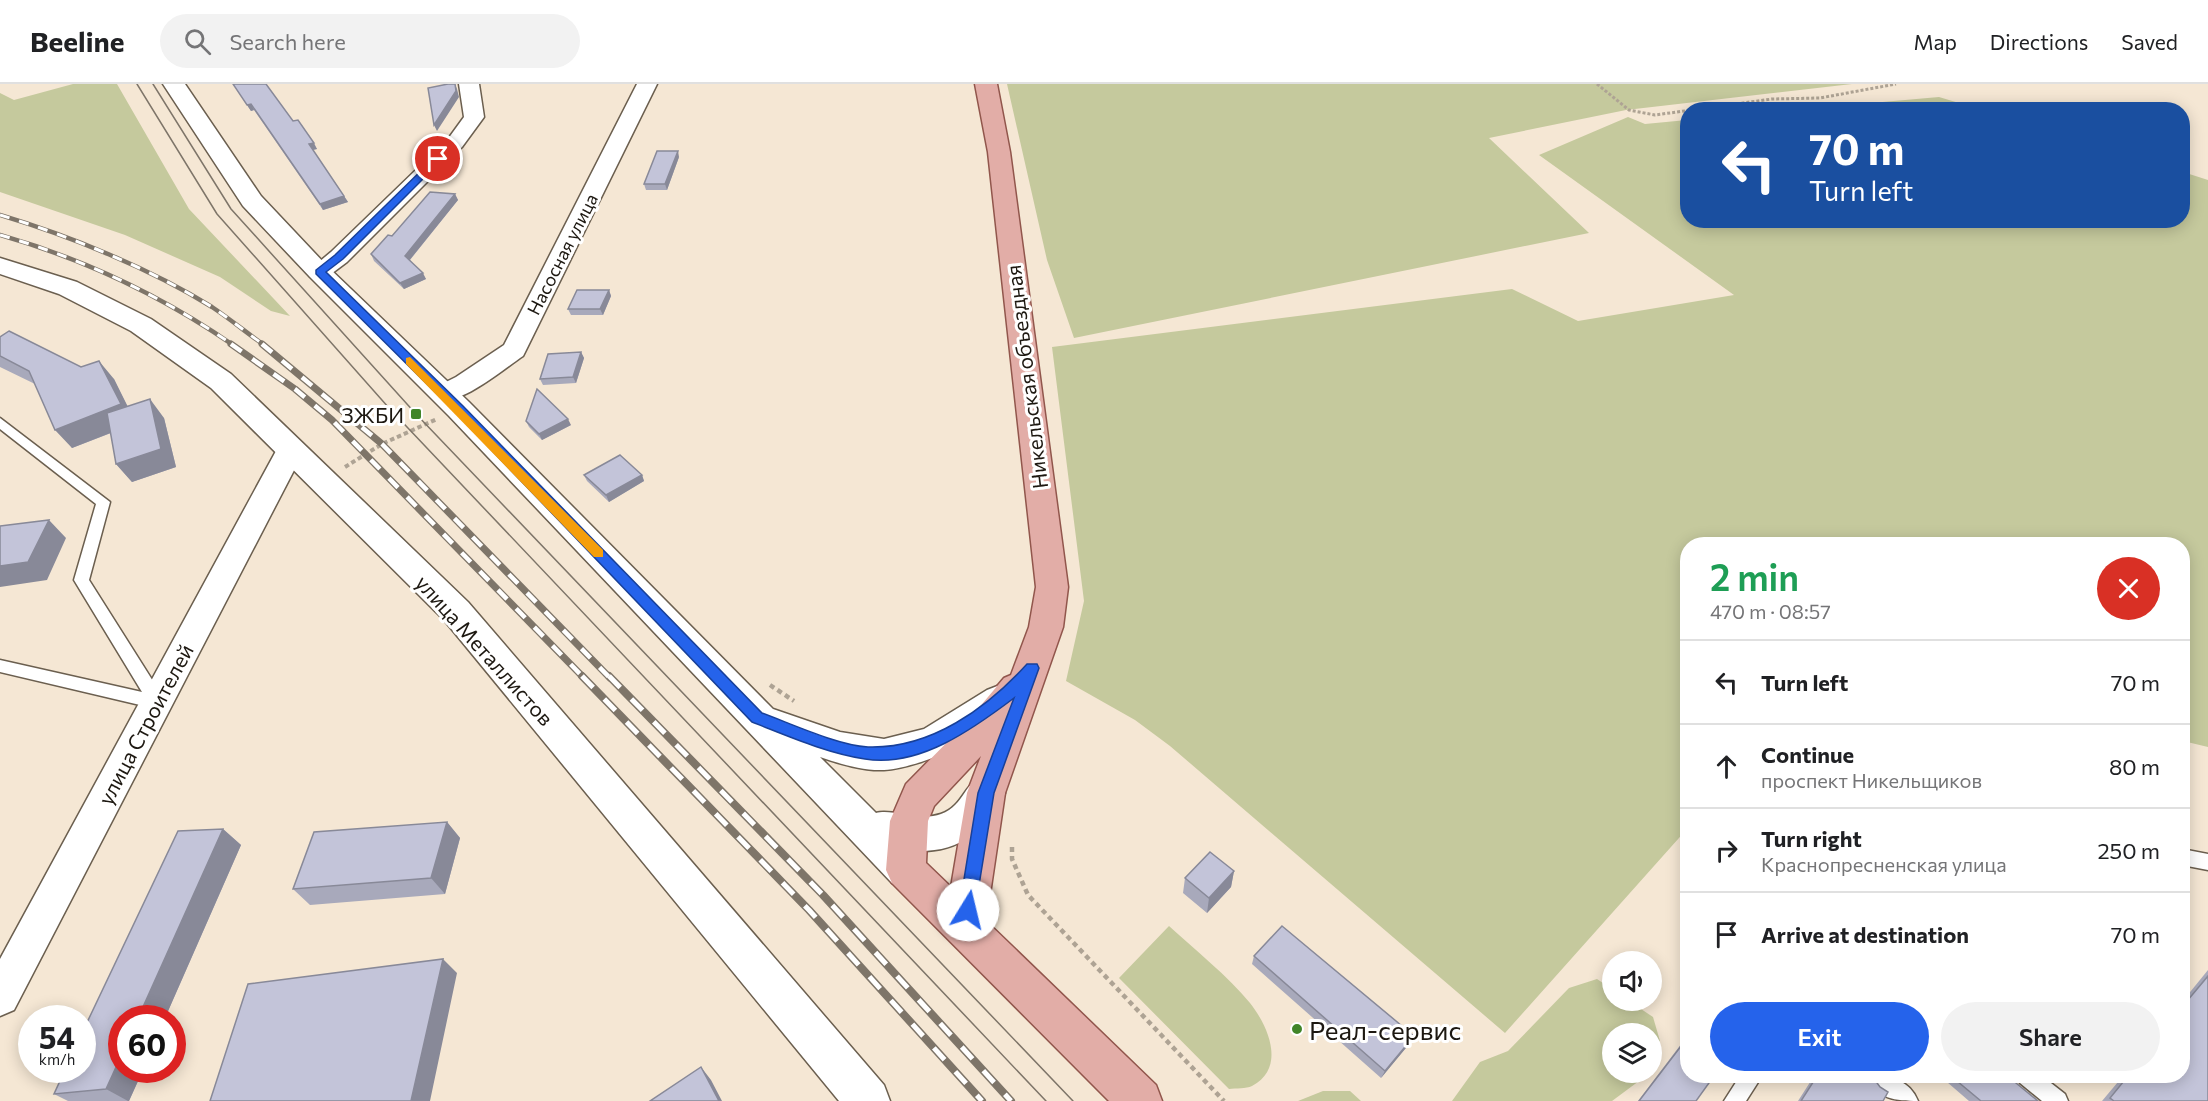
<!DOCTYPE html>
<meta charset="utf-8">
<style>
body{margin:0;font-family:Commissioner,sans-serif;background:#f2f2f2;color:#202124;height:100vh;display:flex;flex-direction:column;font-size:22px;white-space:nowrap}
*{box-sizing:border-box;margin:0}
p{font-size:20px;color:#757577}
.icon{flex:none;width:33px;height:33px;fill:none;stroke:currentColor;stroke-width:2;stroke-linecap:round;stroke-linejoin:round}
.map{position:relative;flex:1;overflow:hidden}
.sheet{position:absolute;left:1680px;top:453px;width:510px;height:546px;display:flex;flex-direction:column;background:#fff;border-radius:24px;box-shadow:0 3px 15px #0003}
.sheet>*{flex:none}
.top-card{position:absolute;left:1680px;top:18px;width:510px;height:126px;border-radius:24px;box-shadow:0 3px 15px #0003;background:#1a4fa0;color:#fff;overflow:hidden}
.buttons{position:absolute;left:1602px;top:867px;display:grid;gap:12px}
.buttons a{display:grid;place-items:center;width:60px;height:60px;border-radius:50%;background:#fff;box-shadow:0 3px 15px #0003;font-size:30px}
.speed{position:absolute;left:18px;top:921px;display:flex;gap:12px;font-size:30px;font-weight:700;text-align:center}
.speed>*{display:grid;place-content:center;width:78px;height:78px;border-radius:50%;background:#fff;box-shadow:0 3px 15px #0003;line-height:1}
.speed small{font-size:15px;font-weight:400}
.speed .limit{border:9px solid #d22;background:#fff;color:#111}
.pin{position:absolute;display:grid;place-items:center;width:51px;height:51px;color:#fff;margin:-26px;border:3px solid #fff;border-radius:50%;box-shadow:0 2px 6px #0007}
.me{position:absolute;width:66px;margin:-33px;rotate:9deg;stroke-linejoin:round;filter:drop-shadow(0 0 4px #0008)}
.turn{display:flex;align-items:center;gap:21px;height:126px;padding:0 30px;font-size:27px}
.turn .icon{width:78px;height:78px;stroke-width:2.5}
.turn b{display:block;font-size:42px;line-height:51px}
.round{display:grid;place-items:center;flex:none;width:63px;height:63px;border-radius:32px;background:#f2f2f2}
.overview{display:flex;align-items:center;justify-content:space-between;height:102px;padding:0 30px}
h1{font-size:36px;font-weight:600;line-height:45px;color:#1e9e55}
.cta{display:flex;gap:12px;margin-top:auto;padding:12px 30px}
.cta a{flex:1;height:69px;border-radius:36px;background:#2563eb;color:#fff;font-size:24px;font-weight:600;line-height:69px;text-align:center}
.cta a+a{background:#f2f2f2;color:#202124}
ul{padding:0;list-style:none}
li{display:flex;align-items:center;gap:18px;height:84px;padding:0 30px;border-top:2px solid #e0e0e0}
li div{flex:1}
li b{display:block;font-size:22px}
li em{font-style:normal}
header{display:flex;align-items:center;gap:36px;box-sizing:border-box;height:84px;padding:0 30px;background:#fff;border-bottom:2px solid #e0e0e0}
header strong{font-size:28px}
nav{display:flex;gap:33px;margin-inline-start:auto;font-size:21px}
.search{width:420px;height:54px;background:#f2f2f2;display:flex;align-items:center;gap:15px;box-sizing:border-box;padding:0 21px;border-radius:33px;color:#757577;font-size:22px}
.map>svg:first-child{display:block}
.green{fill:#c5c99d}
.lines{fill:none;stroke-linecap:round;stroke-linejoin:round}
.service-casing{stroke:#6b5f4f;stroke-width:3}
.minor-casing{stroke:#6b5f4f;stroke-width:3}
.secondary-casing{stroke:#6b5f4f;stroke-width:3}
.primary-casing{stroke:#91564c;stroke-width:3}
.path-far2{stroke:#aea394;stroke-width:3;stroke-dasharray:3 2;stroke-linecap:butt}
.path-far1{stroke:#aea394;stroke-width:4;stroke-dasharray:4.5 3;stroke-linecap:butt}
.path{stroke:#aea394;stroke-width:4.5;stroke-dasharray:5 4;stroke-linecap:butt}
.service{fill:#fff;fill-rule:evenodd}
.minor{fill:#fff;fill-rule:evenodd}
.secondary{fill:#fff;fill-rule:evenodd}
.primary{fill:#e2ada7;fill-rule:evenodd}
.tram{stroke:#7e7569;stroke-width:1.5}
.rail-far2-casing{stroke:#7e7569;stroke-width:4.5}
.rail-far1-casing{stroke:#7e7569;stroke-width:7}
.rail-casing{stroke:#7e7569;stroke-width:8}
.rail-far2{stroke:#fff;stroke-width:3;stroke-dasharray:10;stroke-linecap:butt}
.rail-far1{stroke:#fff;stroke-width:4.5;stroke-dasharray:13;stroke-linecap:butt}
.rail{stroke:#fff;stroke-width:5;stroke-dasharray:16;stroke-linecap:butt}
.wall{fill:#a8a9bb}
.shaded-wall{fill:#888998}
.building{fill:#c3c4d9;stroke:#888998;stroke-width:1.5}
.route{fill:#2563eb;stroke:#184099;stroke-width:1.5}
.slow{fill:#f59e0b}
.poi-dot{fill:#418529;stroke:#fff;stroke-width:2}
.labels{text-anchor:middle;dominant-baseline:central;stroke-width:6;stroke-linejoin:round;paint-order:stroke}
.far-street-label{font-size:18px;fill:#1d1811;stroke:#fff}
.street-label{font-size:21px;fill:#1d1811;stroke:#fff}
.poi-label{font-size:21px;fill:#1d1811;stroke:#fff;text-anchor:end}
.near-poi-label{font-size:26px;fill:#1d1811;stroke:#fff;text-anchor:start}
</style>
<header>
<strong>Beeline</strong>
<div class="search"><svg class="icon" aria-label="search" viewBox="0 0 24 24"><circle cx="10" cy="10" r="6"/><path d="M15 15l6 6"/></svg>Search here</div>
<nav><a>Map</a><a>Directions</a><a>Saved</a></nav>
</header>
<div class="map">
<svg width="2208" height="1017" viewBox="0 0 2208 1017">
<rect width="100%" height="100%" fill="#f5e7d4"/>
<path class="green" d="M73 0H117L189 125 290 232 271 227 220 193 125 151 0 108V9L14 16Z
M1007 0H1852L1626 26 1489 54 1589 149 1074 254 1047 176Z
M1939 13 1979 25H1803Z
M1628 33 1645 40 1687 36 1688 136H2182L2183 88 2208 96V663L2183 657 2182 460H1688L1687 745 1505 949 1170 662 1135 636 1066 597 1084 517 1052 263 1512 205 1578 237 1734 211 1539 71Z
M1169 842C1195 866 1228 892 1250 919 1269 943 1286 984 1252 1002 1246 1005 1236 1004 1229 1005L1119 894Z
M1597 895 1612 905V916L1629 917 1653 933 1660 957 1652 973V950H1612V988L1643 989 1639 997 1612 1017H1452L1480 978 1508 967 1569 904Z
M1323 1007H1350L1361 1017H1298Z"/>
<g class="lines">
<g class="service-casing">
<path id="service" d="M0 334 110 418 89 496 163 613 165 618 163 623 157 625 0 588V576L142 608 74 496 96 420 0 345Z
M2182 765 2208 770V786L2182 781Z
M1740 992H1762L1746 1017H1724Z
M1866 992C1887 990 1909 995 1918 1017 1896 1017 1876 1015 1866 992Z
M2017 992H2042L2065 1010 2068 1017H2042L2020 999Z"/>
</g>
<g class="minor-casing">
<path id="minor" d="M459 0H479L484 33 462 63 347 178 327 193H311L307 188 331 168 448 55 464 33Z
M637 0H657L526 266 523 272C502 286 460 323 434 316L430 310 434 304 456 293 504 261Z
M290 358 300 360 304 367 14 926 0 932V875L276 367 280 360Z"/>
</g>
<g class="secondary-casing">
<path id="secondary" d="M163 0H185L261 112 328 183 469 318 773 625 840 648 884 655 924 645 987 606 1000 601 1013 606 1018 616C1001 649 921 684 884 686 863 687 841 680 820 673L876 729C892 724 919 738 941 730 970 720 963 684 999 697L1005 709C987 747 959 769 914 767L926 786 920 799 906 804 892 799 449 332 310 193 243 122Z
M0 174 77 198 151 235 231 290 468 518 884 1001 890 1017H839L444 536 211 304 131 247 59 210 0 190Z"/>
</g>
<g class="primary-casing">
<path id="primary" d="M975 0H997L1010 68 1068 503 1063 543 1005 709 986 837 1156 1001 1162 1017H1109L892 799 886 786 890 737 906 700 966 639 1004 594 1011 591 1029 543 1036 503 988 68ZM981 672 967 709 951 803 926 779 928 737 934 722Z"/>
</g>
<path class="path-far2" d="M1597 0 1629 26 1655 31 1772 15 1820 14 1896 0"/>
<path class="path-far1" d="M345 383 382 360 437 335"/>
<path class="path" d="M770 601 794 617
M1012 763V775L1028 811 1224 1017"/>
<use href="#service" class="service"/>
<use href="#minor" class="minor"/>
<use href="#secondary" class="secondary"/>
<use href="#primary" class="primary"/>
<path class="tram" d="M137 0 217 130 389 324 1046 1017
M153 0 231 125 416 330 1073 1017"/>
<g class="rail-far2-casing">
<path id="rail-far2" d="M0 131C70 152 149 184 212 223 230 235 247 249 264 261
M0 151C84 175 162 212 233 261"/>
</g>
<g class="rail-far1-casing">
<path id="rail-far1" d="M231 260 295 305 332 336 584 594
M262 260 382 360 610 594"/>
</g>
<g class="rail-casing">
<path id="rail" d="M582 592 809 826 982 1017
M609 592 823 811 1011 1017"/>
</g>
<use href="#rail-far2" class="rail-far2"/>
<use href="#rail-far1" class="rail-far1"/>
<use href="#rail" class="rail"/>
</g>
<path class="wall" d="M233 0 293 37 317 65 313 66 348 118 323 126 254 26 251 27Z
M679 73 667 106H646L644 100Z
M455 110 458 116 410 176 426 195 404 205 374 177 371 170 392 152Z
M609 206 611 212 603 231H571L568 225Z
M0 253 114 295 127 322 164 334 176 383 132 398 116 380 111 349 72 364 35 300 0 283Z
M581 268 584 274 576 299 543 301 540 295Z
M526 337 571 341 542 356 529 343Z
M584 391H642L644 397 609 418 587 397Z
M447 738 460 754 445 810 310 821 293 805Z
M223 745 241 761 165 934H122V986H143L129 1017H68L54 1010Z
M1234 787 1231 803 1207 829 1183 809 1185 794Z
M1254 872 1414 952 1410 959 1381 994 1252 880Z
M2208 886V1017H2102L2123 992H2182V918Z
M1688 951V992L1696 1017H1638Z
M1814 992H1872L1883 1017H1798Z
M1940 992H2023L2016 999 2038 1017H1969Z"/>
<path class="shaded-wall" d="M455 0 457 5 459 13 437 47 434 41Z
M251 20 254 26 251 27 247 21Z
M314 59 317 65 312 66 309 60Z
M678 67 679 73 667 106 665 100Z
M455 110 458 116 408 178 405 172Z
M344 112 348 118 323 126 320 120Z
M423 189 426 195 404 205 400 199Z
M609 206 611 212 603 231 600 225Z
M581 268 584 274 576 299 573 293Z
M99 277 114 295 136 339 72 364 55 346Z
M150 315 164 334 176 383 132 398 116 380Z
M568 335 571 341 542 356 539 350Z
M642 391 644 397 609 418 606 411Z
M49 436 66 454 47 496 0 503V482Z
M447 738 460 754 445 810 431 794Z
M223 745 241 761 165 934H138Z
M1234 787 1231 803 1207 829 1209 814Z
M443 875 457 889 430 1017H411Z
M1414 952 1410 959 1381 994 1385 987Z
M122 970V986H143L129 1017H128L106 1005Z
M701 983 711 996 722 1017H719Z"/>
<path class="building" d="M233 0H266L293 37 298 36 314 59 309 60 344 112 320 120 251 20 247 21Z
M448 0H455L456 7 434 41 428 4Z
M657 67H678L665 100H644Z
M430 108 455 110 405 172 423 189 400 199 371 170 388 151 392 152Z
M577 206H609L600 225H568Z
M9 247 81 283 99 277 121 320 55 346 29 287 0 272V253Z
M581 268 573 293 540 295 548 270Z
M537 305 568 335 539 350 526 337Z
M150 315 161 365 116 380 107 329Z
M620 371 642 391 606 411 584 391Z
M49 436 28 478 0 482V442Z
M447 738 431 794 293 805 314 748Z
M223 745 138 934H122V970L106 1005 54 1010 65 986H82V949L178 747Z
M1210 768 1234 787 1209 814 1185 794Z
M1282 842 1414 952 1385 987 1254 872Z
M443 875 411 1017H210L248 900Z
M2208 892V1017H2114L2110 1014 2128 992H2182V923Z
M1688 953V992H1714L1696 1017H1639Z
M701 983 719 1017H650Z
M1817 992H1872L1880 1003 1888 1008 1883 1017H1801Z
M1951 992H2023L2016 999 2038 1017H1981Z"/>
<path class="route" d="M435 73 443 75 343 175 326 188 463 322 762 629C792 640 837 661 868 663 931 665 987 624 1027 580H1037L1039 584 994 709 974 832 968 834 962 832 959 826 978 709 1014 614C973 645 919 684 865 675 826 669 788 652 752 638L455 328 316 190V186L335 171Z"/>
<path class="slow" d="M410 273 603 466V473H594L406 280V274Z"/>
<g class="poi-dot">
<rect x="410" y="324" width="12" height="12" rx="3"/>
<circle cx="1297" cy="945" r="6"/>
</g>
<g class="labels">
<g class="far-street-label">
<text transform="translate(562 170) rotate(-63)">Насосная улица</text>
</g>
<g class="street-label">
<text transform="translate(1026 293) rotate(-97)">Никельская объездная</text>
<text transform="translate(485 566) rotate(48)">улица Металлистов</text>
<text transform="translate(145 640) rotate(-62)">улица Строителей</text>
</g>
<g class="poi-label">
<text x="404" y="330">ЗЖБИ</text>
</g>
<g class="near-poi-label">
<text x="1309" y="945">Реал-сервис</text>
</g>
</g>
</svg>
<div class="buttons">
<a><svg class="icon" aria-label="sound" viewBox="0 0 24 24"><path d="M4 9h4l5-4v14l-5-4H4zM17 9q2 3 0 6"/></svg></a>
<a><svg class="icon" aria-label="layers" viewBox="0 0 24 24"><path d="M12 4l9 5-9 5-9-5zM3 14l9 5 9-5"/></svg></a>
</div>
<div class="speed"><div>54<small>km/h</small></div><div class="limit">60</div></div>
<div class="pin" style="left:438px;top:75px;background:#d93025"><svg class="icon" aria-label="arrive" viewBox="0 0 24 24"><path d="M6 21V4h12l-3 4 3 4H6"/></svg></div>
<svg class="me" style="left:968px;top:826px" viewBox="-20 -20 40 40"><circle r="19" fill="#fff"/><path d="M0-13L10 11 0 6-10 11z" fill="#2563eb"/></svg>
<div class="top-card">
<div class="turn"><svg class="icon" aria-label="left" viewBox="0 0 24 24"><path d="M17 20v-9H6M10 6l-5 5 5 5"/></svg><div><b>70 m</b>Turn left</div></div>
</div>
<section class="sheet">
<div class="overview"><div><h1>2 min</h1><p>470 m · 08:57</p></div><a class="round" style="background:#d93025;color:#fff"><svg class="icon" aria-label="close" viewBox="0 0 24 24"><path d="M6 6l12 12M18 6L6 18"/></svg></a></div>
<ul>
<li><svg class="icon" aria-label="left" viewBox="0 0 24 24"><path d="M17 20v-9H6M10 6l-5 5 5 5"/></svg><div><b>Turn left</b></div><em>70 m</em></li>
<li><svg class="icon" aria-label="ahead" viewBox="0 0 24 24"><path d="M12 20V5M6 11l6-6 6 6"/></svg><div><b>Continue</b><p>проспект Никельщиков</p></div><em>80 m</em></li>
<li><svg class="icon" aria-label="right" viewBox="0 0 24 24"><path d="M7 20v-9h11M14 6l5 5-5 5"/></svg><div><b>Turn right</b><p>Краснопресненская улица</p></div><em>250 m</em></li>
<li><svg class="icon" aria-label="arrive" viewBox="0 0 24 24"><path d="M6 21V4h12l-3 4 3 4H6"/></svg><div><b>Arrive at destination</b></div><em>70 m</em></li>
</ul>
<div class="cta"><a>Exit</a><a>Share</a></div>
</section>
</div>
